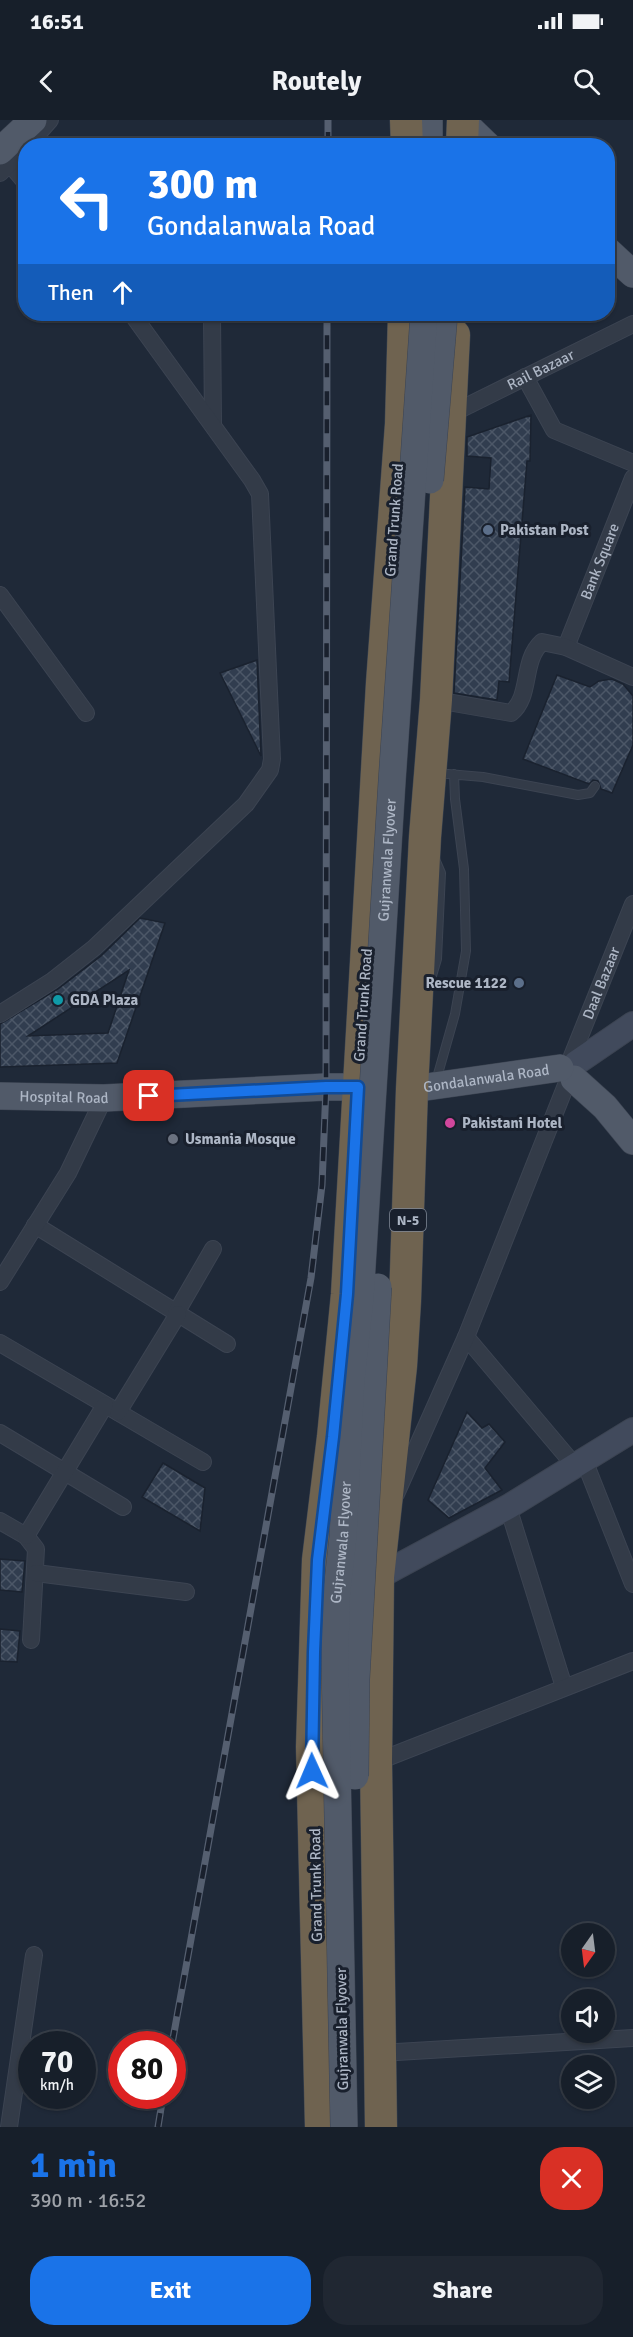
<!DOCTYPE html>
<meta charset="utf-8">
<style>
body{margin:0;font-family:Signika,sans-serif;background:#202732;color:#f1f3f6;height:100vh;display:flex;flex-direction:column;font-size:22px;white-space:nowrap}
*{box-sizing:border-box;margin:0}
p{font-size:20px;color:#9ea2a8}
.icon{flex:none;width:33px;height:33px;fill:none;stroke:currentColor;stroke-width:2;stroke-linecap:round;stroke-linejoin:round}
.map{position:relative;height:2007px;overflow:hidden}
.drawer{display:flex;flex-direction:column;background:#171f2a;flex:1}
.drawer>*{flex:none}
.banner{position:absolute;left:18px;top:18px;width:597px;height:183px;border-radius:24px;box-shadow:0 2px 4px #0004,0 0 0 2px #363d47;background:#1a73e8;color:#fff;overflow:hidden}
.needle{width:39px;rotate:194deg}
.controls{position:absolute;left:561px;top:1803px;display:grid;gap:12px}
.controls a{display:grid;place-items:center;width:54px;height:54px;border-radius:50%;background:#171f2a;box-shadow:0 2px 4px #0004,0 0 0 2px #363d47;font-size:30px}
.speed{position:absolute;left:18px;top:1911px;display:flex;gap:12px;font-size:30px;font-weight:700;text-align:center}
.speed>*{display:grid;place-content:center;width:78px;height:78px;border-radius:50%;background:#171f2a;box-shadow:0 2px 4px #0004,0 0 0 2px #363d47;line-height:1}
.speed small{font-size:15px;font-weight:400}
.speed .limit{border:9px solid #d22;background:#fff;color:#111}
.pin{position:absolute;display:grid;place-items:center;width:51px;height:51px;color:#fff;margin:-26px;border-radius:12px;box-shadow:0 3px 9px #0006}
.me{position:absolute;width:66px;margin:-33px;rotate:359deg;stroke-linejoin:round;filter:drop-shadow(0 0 4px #0008)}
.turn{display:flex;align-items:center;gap:21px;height:126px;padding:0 30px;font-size:27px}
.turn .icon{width:78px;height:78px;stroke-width:2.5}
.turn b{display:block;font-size:42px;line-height:51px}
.then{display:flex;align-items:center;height:57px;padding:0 30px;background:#0003;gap:12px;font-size:22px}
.round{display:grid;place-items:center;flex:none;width:63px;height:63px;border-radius:24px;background:#202732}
.head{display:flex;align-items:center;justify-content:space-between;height:102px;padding:0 30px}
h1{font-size:36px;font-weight:700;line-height:45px;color:#1a73e8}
.primary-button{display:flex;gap:12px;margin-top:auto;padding:12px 30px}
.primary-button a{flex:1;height:69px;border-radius:24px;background:#1a73e8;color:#fff;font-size:24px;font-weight:700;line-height:69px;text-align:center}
.primary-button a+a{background:#202732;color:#f1f3f6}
.status{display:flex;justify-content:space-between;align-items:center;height:42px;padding:0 30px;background:#171f2a;direction:ltr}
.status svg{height:16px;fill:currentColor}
header{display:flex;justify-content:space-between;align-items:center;height:78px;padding:0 30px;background:#171f2a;font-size:27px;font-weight:700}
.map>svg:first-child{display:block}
.building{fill:url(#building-cross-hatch);stroke:#1a222f;stroke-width:1.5;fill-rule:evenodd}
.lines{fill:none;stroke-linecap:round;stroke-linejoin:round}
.lane-casing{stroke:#3c4452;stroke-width:10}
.street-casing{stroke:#3c4452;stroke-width:18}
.secondary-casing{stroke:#3c4452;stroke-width:26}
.primary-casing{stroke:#3c4452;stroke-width:28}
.highway-casing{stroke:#3d4653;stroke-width:33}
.lane{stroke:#333b48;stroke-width:8}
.street{stroke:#333b48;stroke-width:16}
.secondary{stroke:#414a5c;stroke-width:24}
.primary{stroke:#515a69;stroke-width:27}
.highway{stroke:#6f6350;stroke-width:32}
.rail-casing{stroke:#555f70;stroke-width:7}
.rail{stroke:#19202d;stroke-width:4.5;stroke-dasharray:14;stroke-linecap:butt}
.primary-bridge-casing{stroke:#3c4452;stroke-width:28;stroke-linecap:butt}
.primary-bridge{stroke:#515a69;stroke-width:27}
.route-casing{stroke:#114b97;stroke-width:15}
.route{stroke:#1a73e8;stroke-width:10}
.service-dot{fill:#5c6f8a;stroke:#19202d;stroke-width:2}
.culture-dot{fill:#0f9aa8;stroke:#19202d;stroke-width:2}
.hotel-dot{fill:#d1479c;stroke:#19202d;stroke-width:2}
.worship-dot{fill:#6b7280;stroke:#19202d;stroke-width:2}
.labels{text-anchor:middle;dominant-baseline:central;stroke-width:6;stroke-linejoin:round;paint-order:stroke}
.shield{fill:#19202d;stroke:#818997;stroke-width:1.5}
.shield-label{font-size:14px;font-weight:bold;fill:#adb6c5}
.street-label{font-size:15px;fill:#adb6c5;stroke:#19202d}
.poi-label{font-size:15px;font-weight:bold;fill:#adb6c5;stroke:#19202d;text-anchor:start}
</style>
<div class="status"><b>16:51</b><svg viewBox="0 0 49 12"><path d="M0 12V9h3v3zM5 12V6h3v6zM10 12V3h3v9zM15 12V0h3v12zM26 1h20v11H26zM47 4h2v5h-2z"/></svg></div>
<header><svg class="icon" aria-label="back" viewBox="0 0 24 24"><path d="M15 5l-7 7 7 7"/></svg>Routely<svg class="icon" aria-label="search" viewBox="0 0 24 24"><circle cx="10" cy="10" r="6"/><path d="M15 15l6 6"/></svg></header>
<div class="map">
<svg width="633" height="2007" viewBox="0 0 633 2007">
<defs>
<pattern id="building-cross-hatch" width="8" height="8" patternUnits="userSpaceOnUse" patternTransform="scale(1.5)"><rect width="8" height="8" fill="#313d4f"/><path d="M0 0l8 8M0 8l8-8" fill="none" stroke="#4c5767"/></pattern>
</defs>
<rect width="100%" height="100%" fill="#1f2938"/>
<path class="building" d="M531 295 530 341H527L509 562 499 561 497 580 454 573 465 367 489 369 491 338 467 336V317Z
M257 540 261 636 220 553Z
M557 555 590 567 599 561 612 559 623 564 633 576V625L612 673 601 669 598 661 593 660 589 664 523 639Z
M140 798 165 803 117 943 0 947V904L58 869 101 836ZM129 850 108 913 28 916Z
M467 1292 482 1308 489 1304 505 1322 485 1348 502 1370 449 1398 428 1380Z
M163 1343 205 1368 200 1411 142 1377Z
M0 1439 25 1441 22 1472 0 1470Z
M0 1509 20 1511 17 1542 0 1541Z"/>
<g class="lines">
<g class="lane-casing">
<path id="lane" d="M436 653 483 657 578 675 590 673 595 666
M431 859 437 839 441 753 435 739
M436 961 455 894 466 831 464 749 455 679 454 654"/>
</g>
<g class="street-casing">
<g id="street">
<path d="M27 26 50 0"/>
<path d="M10 44 26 63"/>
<path d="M0 53 26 27"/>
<path d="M212 194 213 304"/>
<path d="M525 257 554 310 633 343"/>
<path id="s1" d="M451 294 633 204"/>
<path d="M0 475 86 593"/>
<path id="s2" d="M566 527 633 358"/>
<path d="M436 580 511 593C532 576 521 541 542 522L566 527 633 557"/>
<path d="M0 894 52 861 94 828 246 684 270 650 272 639 260 374 252 360 132 194"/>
<path id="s3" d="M570 941 633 784"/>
<path d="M35 1105 227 1224"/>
<path d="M0 1162 68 1053 104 978"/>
<path d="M176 1193 213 1129"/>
<path d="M466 1217 575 1346"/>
<path d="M0 1223 203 1342"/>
<path d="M118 1292 178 1194"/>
<path d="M0 1313 123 1387"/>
<path d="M584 1340 633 1464"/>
<path d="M396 1374 466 1217 568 960"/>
<path d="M508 1387 564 1567"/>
<path d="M0 1401 26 1416 36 1429 31 1520"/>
<path d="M26 1416 105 1285"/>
<path d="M36 1453 186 1472"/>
<path d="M376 1642 633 1541"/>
<path d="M380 1933 633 1918"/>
<path d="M9 2007 34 1835"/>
</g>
</g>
<g class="secondary-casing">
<path id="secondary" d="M576 943 633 904
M378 1457 508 1387 633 1310"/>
</g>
<g class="primary-casing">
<g id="primary">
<path d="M463 2 488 26"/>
<path d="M429 26V0"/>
<path d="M0 31 33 0"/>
<path d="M608 131 633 154"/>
<path d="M574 959 605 987 633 1021"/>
<path id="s4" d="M412 969 560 948"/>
<path id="s5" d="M0 976 104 978 326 967H358"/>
</g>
</g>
<g class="highway-casing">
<path id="highway" d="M406 0 407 26
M462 26 463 0
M321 2007 312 1627 318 1440 333 1317 347 1174 382 563 401 304 404 194
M381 2007 376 1642 378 1457 401 1246 405 1181 412 969 425 717 436 580 454 215"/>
</g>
<use href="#lane" class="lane"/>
<use href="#street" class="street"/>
<use href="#secondary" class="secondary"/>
<use href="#primary" class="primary"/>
<use href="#highway" class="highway"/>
<g class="rail-casing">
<path id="rail" d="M328 26V0
M172 1924 311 1158 322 1065 326 967 327 194
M158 2007 163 1976"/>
</g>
<use href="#rail" class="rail"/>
<g class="primary-bridge-casing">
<g id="primary-bridge">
<path d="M430 360 444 194"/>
<path d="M355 1656 356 1559 378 1167"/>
<path id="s6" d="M344 2007 335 1543 336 1479 343 1417 351 1259 360 1179 392 661 424 194"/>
</g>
</g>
<use href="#primary-bridge" class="primary-bridge"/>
</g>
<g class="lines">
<g class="route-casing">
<path id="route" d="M149 976 326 967H358L347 1174 333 1317 318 1440 314 1532 312 1651"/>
</g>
<use href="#route" class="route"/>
</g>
<g class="service-dot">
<circle cx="488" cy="410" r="6"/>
<circle cx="519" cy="863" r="6"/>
</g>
<circle class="culture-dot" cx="58" cy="880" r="6"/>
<circle class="hotel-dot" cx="450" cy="1003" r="6"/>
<circle class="worship-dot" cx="173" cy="1019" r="6"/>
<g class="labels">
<rect class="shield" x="390" y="1089" width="36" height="22" rx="4.5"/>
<g class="shield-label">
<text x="408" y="1100">N-5</text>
</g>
<g class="street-label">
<text stroke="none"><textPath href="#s1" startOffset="100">Rail Bazaar</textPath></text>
<text transform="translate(394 400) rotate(-86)">Grand Trunk Road</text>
<text stroke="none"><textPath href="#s2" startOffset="92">Bank Square</textPath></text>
<text stroke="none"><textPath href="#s6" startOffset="1269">Gujranwala Flyover</textPath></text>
<text stroke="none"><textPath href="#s3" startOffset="84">Daal Bazaar</textPath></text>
<text transform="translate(363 885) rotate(-86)">Grand Trunk Road</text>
<text stroke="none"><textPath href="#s4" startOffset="75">Gondalanwala Road</textPath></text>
<text stroke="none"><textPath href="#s5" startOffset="64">Hospital Road</textPath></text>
<text stroke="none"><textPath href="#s6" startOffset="585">Gujranwala Flyover</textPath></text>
<text transform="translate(316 1765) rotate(-91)">Grand Trunk Road</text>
<text transform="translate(342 1909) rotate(-91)">Gujranwala Flyover</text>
</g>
<g class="poi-label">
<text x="500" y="410">Pakistan Post</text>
<text x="507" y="863" text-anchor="end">Rescue 1122</text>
<text x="70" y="880">GDA Plaza</text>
<text x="462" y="1003">Pakistani Hotel</text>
<text x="185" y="1019">Usmania Mosque</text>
</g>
</g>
</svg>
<div class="controls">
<a><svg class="needle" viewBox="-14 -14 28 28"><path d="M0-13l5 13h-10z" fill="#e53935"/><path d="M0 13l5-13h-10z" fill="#9ea2a8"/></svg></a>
<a><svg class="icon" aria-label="sound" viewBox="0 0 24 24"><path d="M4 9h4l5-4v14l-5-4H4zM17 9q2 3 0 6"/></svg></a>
<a><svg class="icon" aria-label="layers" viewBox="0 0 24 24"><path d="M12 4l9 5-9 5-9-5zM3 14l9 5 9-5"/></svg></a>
</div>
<div class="speed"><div>70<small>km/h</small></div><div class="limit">80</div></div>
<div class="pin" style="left:149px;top:976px;background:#d93025"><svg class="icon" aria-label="arrive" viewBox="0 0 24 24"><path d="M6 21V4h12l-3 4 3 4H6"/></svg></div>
<svg class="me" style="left:312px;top:1651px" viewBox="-20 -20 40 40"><path d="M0-17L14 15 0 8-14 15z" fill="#1a73e8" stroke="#fff" stroke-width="4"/></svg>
<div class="banner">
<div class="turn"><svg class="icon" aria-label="left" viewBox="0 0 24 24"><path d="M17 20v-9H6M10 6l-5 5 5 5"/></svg><div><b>300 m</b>Gondalanwala Road</div></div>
<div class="then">Then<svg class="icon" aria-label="ahead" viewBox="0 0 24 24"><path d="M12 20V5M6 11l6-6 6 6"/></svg></div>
</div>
</div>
<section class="drawer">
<div class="head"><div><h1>1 min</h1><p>390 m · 16:52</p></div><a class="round" style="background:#d93025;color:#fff"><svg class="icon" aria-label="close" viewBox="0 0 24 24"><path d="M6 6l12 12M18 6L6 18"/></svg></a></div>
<div class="primary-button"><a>Exit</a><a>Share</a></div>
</section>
